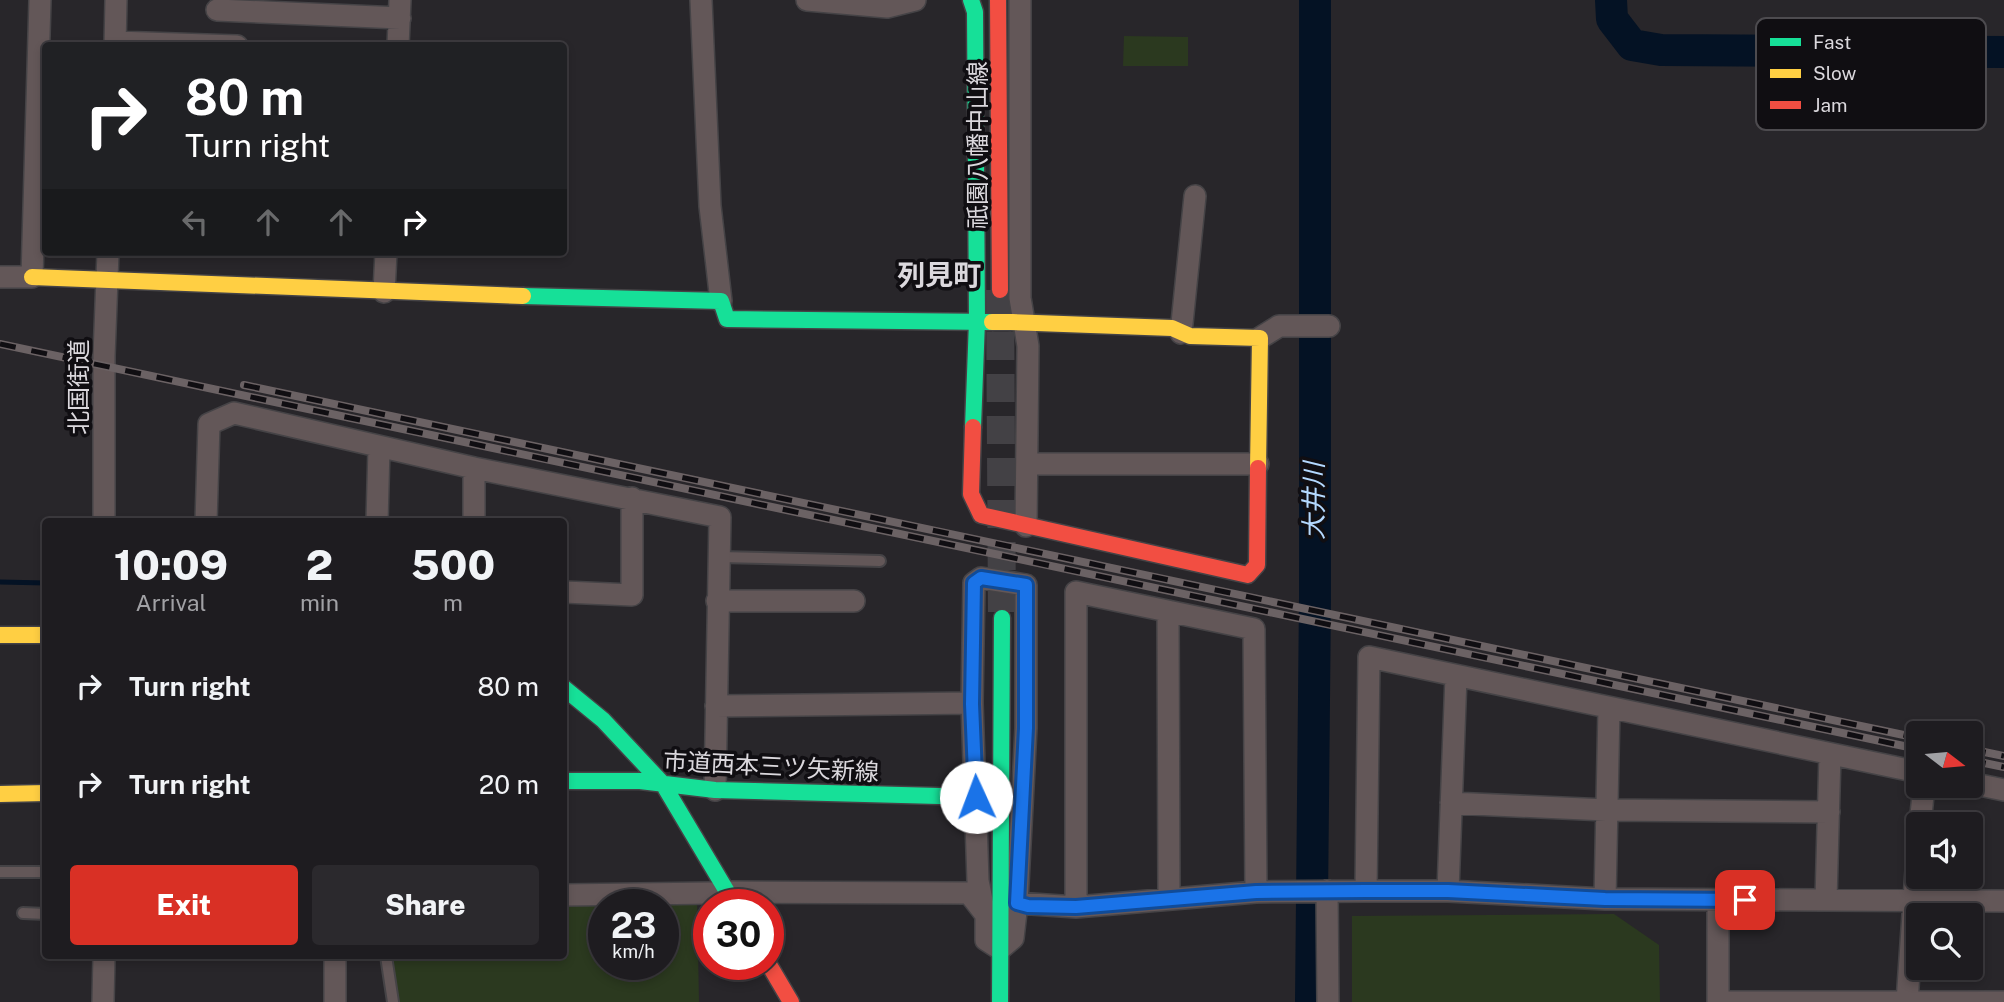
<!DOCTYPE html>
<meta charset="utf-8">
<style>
body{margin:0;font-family:"Public Sans","Noto Sans JP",sans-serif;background:#2b292d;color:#f1f3f6;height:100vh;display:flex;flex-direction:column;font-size:26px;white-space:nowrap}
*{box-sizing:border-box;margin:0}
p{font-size:23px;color:#a1a1a5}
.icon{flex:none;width:38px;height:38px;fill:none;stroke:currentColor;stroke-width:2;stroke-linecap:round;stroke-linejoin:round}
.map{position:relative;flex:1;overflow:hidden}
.side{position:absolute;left:42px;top:518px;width:525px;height:441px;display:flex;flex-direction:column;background:#1e1c20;border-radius:7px;box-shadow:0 4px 10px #0003,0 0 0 2px #3c3a3e}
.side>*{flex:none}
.banner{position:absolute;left:42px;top:42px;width:525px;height:214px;border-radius:7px;box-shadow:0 4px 10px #0003,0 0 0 2px #3c3a3e;background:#202124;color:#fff;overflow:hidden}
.needle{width:46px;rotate:106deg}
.controls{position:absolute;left:1906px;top:721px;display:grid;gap:14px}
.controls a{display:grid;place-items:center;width:77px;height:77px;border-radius:7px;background:#1e1c20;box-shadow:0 4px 10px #0003,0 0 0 2px #3c3a3e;font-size:35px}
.speed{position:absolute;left:588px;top:889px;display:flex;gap:14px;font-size:35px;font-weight:700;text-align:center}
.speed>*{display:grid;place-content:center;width:91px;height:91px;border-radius:50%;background:#1e1c20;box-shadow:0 4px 10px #0003,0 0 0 2px #3c3a3e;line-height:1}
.speed small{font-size:18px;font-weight:400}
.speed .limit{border:10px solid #d22;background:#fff;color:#111}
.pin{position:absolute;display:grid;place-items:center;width:60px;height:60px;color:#fff;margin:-30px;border-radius:14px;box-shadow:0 4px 10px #0006}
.me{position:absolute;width:77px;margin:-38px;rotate:358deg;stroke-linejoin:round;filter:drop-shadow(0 0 5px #0008)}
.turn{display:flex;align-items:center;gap:24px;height:147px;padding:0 28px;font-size:32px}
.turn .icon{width:91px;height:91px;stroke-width:2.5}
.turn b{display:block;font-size:49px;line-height:60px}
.lanes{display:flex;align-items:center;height:66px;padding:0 28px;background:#0003;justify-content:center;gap:35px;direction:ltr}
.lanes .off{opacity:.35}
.eta{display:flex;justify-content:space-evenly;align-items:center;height:119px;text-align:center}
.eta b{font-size:42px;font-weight:800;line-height:49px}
.primary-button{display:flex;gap:14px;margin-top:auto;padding:14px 28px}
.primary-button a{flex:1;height:80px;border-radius:7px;background:#d93025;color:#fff;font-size:28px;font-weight:800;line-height:80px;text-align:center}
.primary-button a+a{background:#2b292d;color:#f1f3f6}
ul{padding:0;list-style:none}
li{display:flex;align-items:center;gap:21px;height:98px;padding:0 28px}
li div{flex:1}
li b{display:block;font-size:26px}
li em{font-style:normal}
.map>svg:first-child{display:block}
.green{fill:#2b391f;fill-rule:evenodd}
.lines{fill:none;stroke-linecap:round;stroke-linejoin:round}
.stream{stroke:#041224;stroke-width:5}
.river{stroke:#041224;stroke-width:32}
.secondary-tunnel{stroke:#434145;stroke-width:28;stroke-dasharray:28 14;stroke-linecap:butt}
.lane-casing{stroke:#454346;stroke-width:14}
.street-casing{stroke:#454346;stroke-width:24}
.fast-casing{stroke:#454346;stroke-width:19}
.slow-casing{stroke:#454346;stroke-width:19}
.jam-casing{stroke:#454346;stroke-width:19}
.lane{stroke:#635758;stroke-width:10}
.street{stroke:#635758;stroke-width:21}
.fast{stroke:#16e098;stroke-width:16}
.slow{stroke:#ffcf43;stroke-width:16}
.jam{stroke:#f24e42;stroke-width:16}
.rail-casing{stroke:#6b6264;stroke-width:8}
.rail{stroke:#100e12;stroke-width:5;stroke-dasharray:16;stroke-linecap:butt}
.slow-bridge-casing{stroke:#454346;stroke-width:19;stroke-linecap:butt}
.slow-bridge{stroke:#ffcf43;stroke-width:16}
.route-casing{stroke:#114b97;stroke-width:18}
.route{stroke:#1a73e8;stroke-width:12}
.labels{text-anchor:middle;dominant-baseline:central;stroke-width:7;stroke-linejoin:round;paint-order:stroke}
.street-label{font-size:24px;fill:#dbd8dd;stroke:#100e12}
.water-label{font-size:26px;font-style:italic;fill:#b4d9ff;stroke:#100e12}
.quarter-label{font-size:28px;font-weight:bold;fill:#dbd8dd;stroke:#100e12}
.key{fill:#100e12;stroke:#4d4b4f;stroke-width:2}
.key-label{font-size:19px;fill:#dbd8dd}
</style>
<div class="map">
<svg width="2004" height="1002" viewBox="0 0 2004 1002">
<rect width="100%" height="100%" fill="#28262a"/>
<path class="green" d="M1124 36 1188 37V66H1123Z
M564 897H697L699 1002H397L390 956H564ZM604 905H663V964H604Z
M1614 914 1659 945 1660 1002H1352V916Z"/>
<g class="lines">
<path class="stream" d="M0 582 46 583"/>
<path class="river" d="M1611 0 1612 19 1632 45 1661 50 2004 52
M1311 1002 1315 598V0"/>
<path class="secondary-tunnel" d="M1000 290 1002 618"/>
<g class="lane-casing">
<path id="lane" d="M719 557 880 561
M0 872H46
M23 913 46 914
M386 956 393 1002"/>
</g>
<g class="street-casing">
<path id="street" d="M701 0 710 206 721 301
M807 0 887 7 915 0
M1020 0V298L1028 346 1026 526
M217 10 400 18
M115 42 237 46
M115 46 116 0
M398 46 400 0
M0 277H32L40 0
M384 292 386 252
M1181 333 1195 196
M1260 338 1279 326H1329
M1028 464H1258
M104 522V356L108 252
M206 522 209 424 234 413 474 468
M377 522 379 448
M474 522V468L720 517 715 790
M564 592 632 595V498
M717 601H854
M1168 611 1169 898
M716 706 972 703
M1970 783 2004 790
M1451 803 1606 810 1829 812
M1920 824 1924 786
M1327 891 1328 1002
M1366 891 1369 657 1918 772
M1448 891 1456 676
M728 892 969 893 986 915V940L1000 949 1013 938 1017 903 1076 907 1256 892 1366 891H1448L1605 899 2004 901
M564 895 712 893
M1605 899 1609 708
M1718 900V1002
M1826 900 1830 754
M1076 907V592L1254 629 1256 892
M984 910 978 881 972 703 974 583 981 578 1026 585V728L1017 903
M335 956V1002
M103 1002 104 956
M1718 1002H2004
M1907 1002 1918 841"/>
</g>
<g class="fast-casing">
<path id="fast" d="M971 0 975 12 977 321 973 427
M523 296 721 301 727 319 992 322
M564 688 603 720 663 784 735 905
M564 781H640L715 790 976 797
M1000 1002 1002 618"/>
</g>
<g class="slow-casing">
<path id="slow" d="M32 277 523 296
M1011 322 1172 328 1190 336 1260 338 1258 468
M0 635H46
M0 794 46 793"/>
</g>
<g class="jam-casing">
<path id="jam" d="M998 0 1000 290
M973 427 971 494 981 515 1248 575 1257 565 1258 468
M768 963 791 1002"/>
</g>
<use href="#lane" class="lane"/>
<use href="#street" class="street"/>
<use href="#fast" class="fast"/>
<use href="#slow" class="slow"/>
<use href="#jam" class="jam"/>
<g class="rail-casing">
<path id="rail" d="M0 344 1918 749
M244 385 1918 738
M1970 749 2004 756
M1970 760 2004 767"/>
</g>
<use href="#rail" class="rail"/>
<g class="slow-bridge-casing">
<path id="slow-bridge" d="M992 322H1011"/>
</g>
<use href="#slow-bridge" class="slow-bridge"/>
</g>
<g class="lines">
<g class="route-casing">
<path id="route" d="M976 797 972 704 974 583 981 578 1026 585V728L1017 903 1028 906 1076 907 1256 892 1366 891H1448L1605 899 1745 900"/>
</g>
<use href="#route" class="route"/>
</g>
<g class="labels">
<g class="street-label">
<text transform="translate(977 145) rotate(-90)">祇園八幡中山線</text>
<text transform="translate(78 387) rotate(-90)">北国街道</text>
<text transform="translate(771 766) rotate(3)">市道西本三ツ矢新線</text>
</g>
<g class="water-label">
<text transform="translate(1313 501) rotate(-90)">大井川</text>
</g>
<g class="quarter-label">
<text x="939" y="274">列見町</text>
</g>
</g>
<rect x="1756" y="18" width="230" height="112" rx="10" class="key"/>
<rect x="1770" y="38" width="31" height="8" fill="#16e098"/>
<rect x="1770" y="69" width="31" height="9" fill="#ffcf43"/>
<rect x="1770" y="101" width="31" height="8" fill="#f24e42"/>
<g class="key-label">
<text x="1813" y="49">Fast</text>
<text x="1813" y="80">Slow</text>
<text x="1813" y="112">Jam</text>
</g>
</svg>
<div class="controls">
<a><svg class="needle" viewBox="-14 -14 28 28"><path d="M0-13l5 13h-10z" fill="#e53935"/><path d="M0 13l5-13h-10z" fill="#a1a1a5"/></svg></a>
<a><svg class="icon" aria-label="sound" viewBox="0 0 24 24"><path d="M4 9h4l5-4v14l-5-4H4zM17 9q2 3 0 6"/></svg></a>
<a><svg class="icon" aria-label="search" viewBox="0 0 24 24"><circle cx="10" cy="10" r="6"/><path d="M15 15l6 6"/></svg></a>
</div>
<div class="speed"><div>23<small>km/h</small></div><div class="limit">30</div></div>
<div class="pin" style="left:1745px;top:900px;background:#d93025"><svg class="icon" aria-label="arrive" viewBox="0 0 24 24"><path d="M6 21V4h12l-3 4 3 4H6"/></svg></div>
<svg class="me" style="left:976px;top:797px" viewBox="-20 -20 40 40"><circle r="19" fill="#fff"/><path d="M0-13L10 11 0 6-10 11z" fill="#1a73e8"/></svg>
<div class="banner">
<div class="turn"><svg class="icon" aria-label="right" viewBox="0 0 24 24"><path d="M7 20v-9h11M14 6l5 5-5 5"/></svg><div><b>80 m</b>Turn right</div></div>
<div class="lanes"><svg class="icon off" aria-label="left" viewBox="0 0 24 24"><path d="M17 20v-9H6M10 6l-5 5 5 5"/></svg><svg class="icon off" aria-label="ahead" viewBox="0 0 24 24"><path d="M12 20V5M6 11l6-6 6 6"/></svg><svg class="icon off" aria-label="ahead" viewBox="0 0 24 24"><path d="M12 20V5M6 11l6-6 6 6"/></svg><svg class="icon" aria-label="right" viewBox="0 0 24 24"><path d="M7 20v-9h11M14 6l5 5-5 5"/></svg></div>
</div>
<section class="side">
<div class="eta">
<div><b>10:09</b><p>Arrival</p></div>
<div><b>2</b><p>min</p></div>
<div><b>500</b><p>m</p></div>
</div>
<ul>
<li><svg class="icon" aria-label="right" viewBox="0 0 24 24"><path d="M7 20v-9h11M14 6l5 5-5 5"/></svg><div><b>Turn right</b></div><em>80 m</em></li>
<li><svg class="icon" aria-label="right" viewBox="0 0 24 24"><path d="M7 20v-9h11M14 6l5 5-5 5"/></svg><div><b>Turn right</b></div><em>20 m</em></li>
</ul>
<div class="primary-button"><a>Exit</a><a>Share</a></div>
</section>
</div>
